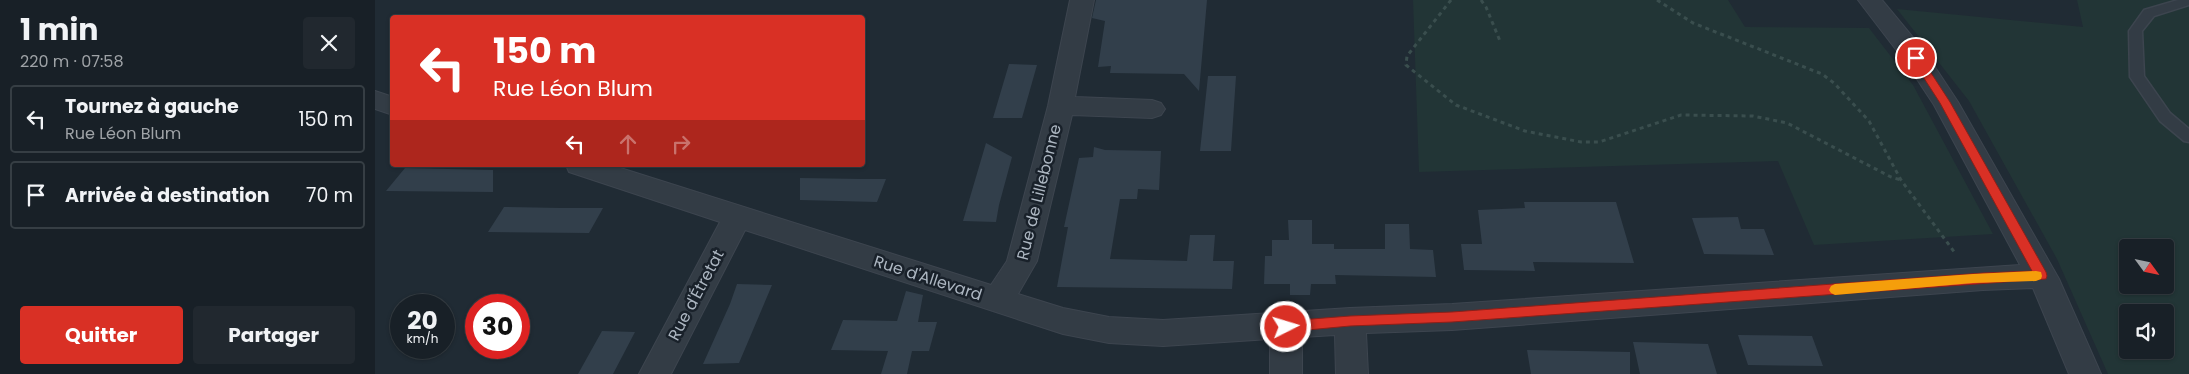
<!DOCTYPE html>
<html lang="fr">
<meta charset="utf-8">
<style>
body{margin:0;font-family:Poppins,sans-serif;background:#21282f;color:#f1f3f6;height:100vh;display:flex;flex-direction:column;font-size:19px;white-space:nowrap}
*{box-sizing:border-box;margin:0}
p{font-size:16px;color:#9fa3a7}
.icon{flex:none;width:28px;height:28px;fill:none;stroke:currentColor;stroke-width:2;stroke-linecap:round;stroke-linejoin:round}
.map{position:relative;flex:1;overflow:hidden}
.side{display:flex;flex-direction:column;background:#182027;width:375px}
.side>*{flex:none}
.banner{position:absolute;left:15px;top:15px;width:475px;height:152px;border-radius:5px;box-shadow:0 1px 4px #0004,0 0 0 1px #363e44;background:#d93025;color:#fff;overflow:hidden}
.needle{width:32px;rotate:123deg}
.controls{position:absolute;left:1744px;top:239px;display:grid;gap:10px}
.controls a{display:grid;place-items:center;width:55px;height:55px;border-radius:5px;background:#182027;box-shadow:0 1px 4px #0004,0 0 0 1px #363e44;font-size:25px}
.speed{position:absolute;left:15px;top:294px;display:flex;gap:10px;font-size:25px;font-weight:700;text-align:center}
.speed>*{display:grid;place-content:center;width:65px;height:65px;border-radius:50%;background:#182027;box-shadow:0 1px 4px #0004,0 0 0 1px #363e44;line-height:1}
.speed small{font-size:12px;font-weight:400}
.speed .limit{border:8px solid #d22;background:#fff;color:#111}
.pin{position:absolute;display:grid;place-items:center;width:42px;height:42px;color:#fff;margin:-21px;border:2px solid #fff;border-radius:50%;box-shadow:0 1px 5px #0007}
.me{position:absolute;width:55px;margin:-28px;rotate:85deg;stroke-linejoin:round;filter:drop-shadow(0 0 4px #0008)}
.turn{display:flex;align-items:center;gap:18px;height:105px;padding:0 20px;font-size:22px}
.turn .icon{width:65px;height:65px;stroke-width:2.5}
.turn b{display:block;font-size:35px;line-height:42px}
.lanes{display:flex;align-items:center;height:48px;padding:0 20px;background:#0003;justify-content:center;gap:25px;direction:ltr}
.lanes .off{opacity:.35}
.round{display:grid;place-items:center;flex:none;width:52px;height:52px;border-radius:5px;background:#21282f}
.head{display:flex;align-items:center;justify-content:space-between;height:85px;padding:0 20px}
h1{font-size:30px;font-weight:700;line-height:38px}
.button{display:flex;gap:10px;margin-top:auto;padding:10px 20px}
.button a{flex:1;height:58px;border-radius:5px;background:#d93025;color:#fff;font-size:20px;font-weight:700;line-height:58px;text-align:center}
.button a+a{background:#21282f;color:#f1f3f6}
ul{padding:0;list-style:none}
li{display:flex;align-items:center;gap:15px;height:68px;margin:0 10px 8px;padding:0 10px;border:2px solid #363e44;border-radius:5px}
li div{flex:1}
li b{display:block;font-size:19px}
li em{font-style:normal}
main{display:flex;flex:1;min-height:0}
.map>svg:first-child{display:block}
.green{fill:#223536;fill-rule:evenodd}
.building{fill:#323f4b}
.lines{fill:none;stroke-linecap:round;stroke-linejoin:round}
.service-casing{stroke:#3d454f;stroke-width:3}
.minor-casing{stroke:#3d454f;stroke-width:2}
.path{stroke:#3a4e4e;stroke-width:3;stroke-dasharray:4 4;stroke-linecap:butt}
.service{fill:#333c45;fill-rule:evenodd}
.minor{fill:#333c45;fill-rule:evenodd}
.route{fill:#d93025;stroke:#8d1f18}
.slow{fill:#f59e0b}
.labels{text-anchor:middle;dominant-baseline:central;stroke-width:5;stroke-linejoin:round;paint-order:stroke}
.street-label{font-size:16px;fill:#adb7c2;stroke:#19212a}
</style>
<main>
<section class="side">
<div class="head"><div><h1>1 min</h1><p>220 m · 07:58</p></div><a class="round"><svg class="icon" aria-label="close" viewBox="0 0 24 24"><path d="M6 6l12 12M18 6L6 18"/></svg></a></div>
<ul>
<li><svg class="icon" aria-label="left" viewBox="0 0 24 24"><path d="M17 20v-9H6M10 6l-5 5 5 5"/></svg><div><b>Tournez à gauche</b><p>Rue Léon Blum</p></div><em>150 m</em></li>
<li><svg class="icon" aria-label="arrive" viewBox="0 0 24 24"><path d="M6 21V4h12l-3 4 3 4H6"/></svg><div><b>Arrivée à destination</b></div><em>70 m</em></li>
</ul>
<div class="button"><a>Quitter</a><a>Partager</a></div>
</section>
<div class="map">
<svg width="1814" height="374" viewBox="0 0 1814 374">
<rect width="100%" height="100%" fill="#202b34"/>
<path class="green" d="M1038 0H1353L1370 27 1494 28 1538 85 1618 234 1439 245 1403 161 1044 172Z
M1702 0H1814V374H1733L1682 259 1594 101 1522 9 1708 27ZM1752 248H1790V285H1752ZM1752 312H1790V350H1752Z"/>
<path class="building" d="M721 0H832L824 91 809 74 735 73 736 66 723 67 730 21 717 18Z
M634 64 662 65 647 118H618Z
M833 76H861L856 151H825Z
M611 143 637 157 624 205 621 222 588 221Z
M719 147 730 150 786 151 784 190 763 189 762 199H745L735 259 812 261 815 235H840L838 261H859L857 289 682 287 693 227H689L704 158 718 157Z
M30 168 118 170V192L11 191Z
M425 178 487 179H511L502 202 425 200Z
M1149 202H1241L1259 263 1158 262 1160 271 1089 270 1086 244H1107L1103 210 1150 208Z
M129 207 186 208H228L214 233 113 232Z
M1363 217 1366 229H1389L1399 255 1329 254 1317 218Z
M913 220H937V244H959V249H1010V224H1034L1035 249 1058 250 1061 277 960 275 961 284H936L935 295H915V284H889L890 256H897V240H914Z
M362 284 397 285 364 363 328 364 355 304Z
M531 291 548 295 543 322H562L554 351H537L532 374H506L513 351 456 350 468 320 522 321Z
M227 331 260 332 238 374H203Z
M1363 335 1437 336 1448 366 1373 365Z
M1258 342 1333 344 1342 374H1265Z
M1152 350 1255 352V374H1156Z"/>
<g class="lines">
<g class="service-casing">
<path id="service" d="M1803 0H1814V5L1779 16 1767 31 1769 76 1795 113 1814 129V142L1809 141 1785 121 1755 77 1754 31 1769 10Z"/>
</g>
<g class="minor-casing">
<path id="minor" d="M695 0H719L700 97 777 100 786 103 790 109 786 115 777 118 697 115 662 261 643 294 688 308 734 317 788 320 975 308 1077 304 1645 265 1559 105 1532 64 1483 0H1507L1550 52 1583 102 1684 279 1726 374H1694L1658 288 1608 290 1077 330 991 333 993 374H961L960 335 927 337V374H895V339L788 346 734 343 688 334 370 230 296 374H264L345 222 194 172 191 165H236L616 285 632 261 673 106Z
M0 91 18 97V115L0 109Z"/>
</g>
<path class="path" d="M1076 0 1032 56 1031 65 1081 105 1150 131 1206 142H1224L1306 115 1378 116 1412 123 1516 177 1526 180
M1106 0 1111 7 1125 41
M1282 0 1318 23 1447 74 1459 83 1494 121 1526 180 1580 253"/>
<use href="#service" class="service"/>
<use href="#minor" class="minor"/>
</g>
<path class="route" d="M1541 55 1545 56 1575 102 1671 272 1672 276 1671 279 1077 322 975 326 911 332 907 330 905 327 907 323 911 321 975 316 1077 312 1608 273 1657 271 1565 103 1536 58Z"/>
<path class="slow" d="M1661 271 1666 272 1667 276 1666 279 1661 281 1598 283 1460 295 1456 293 1454 290 1456 286 1460 284 1598 274Z"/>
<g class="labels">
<g class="street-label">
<text transform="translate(664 192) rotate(-76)">Rue de Lillebonne</text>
<text transform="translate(553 278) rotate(18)">Rue d'Allevard</text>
<text transform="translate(321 295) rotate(-62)">Rue d'Étretat</text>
</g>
</g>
</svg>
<div class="controls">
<a><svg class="needle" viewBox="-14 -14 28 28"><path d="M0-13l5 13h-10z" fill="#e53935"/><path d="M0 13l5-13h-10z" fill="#9fa3a7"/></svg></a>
<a><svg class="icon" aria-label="sound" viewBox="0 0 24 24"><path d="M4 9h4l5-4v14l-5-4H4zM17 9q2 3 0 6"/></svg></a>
</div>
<div class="speed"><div>20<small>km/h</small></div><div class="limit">30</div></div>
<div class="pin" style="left:1541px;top:58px;background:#d93025"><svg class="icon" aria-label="arrive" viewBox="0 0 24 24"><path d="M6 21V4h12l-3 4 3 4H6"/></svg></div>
<svg class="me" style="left:911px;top:327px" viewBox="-20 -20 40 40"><circle r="17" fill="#d93025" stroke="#fff" stroke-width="3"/><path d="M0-11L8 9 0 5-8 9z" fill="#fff"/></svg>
<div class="banner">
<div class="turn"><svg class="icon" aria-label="left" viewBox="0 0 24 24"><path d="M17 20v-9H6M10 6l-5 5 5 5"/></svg><div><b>150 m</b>Rue Léon Blum</div></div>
<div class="lanes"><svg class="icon" aria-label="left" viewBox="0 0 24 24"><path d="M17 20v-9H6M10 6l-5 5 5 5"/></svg><svg class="icon off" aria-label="ahead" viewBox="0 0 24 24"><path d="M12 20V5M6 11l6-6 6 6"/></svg><svg class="icon off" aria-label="right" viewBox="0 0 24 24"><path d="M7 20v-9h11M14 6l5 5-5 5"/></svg></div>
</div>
</div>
</main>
